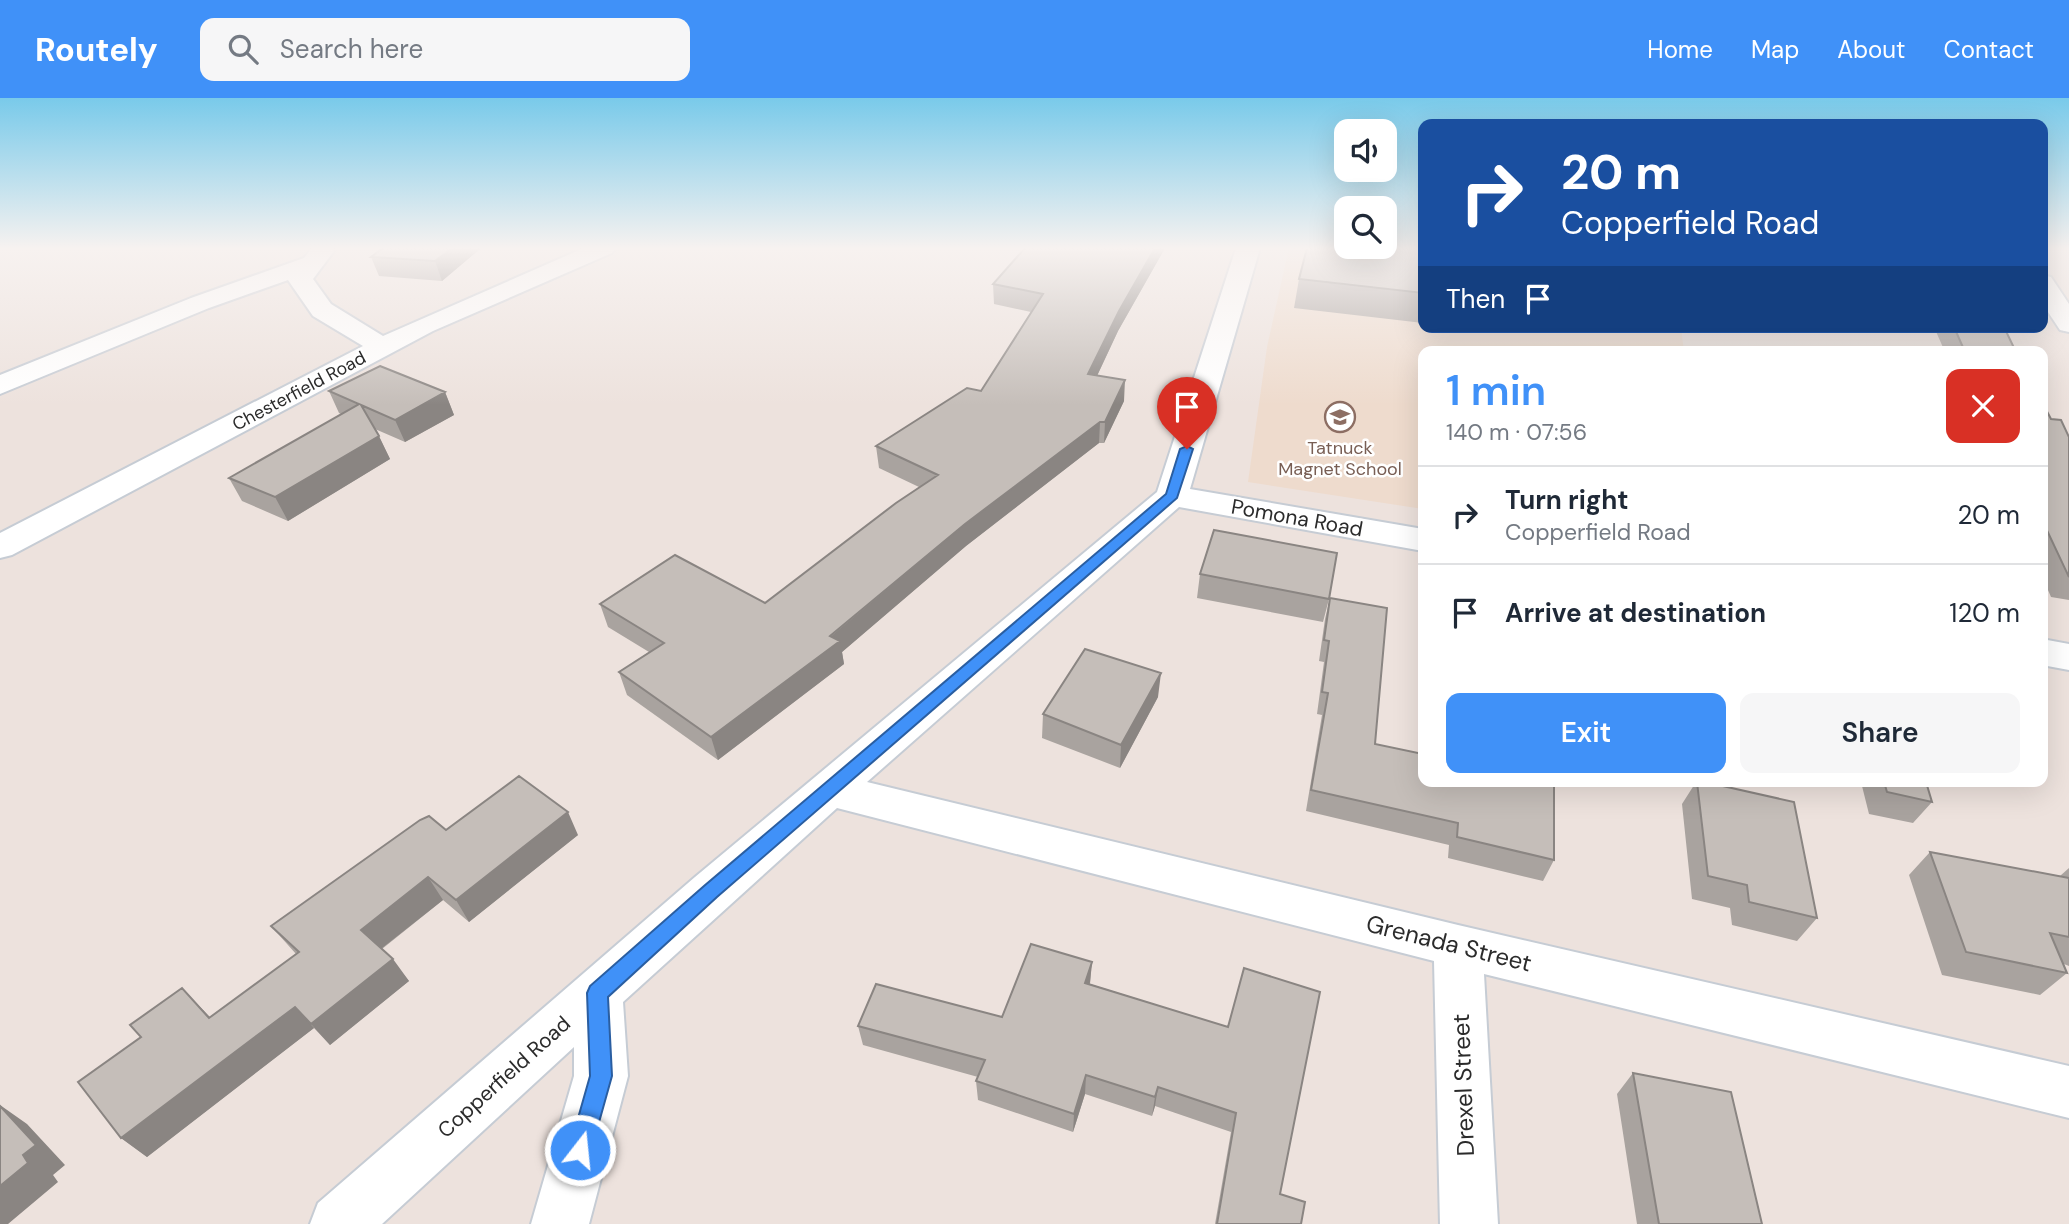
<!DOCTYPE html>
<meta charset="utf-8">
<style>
body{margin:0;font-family:"DM Sans",sans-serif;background:#f6f6f7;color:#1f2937;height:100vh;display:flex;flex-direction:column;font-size:26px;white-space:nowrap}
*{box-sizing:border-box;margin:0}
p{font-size:23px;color:#747a83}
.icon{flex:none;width:38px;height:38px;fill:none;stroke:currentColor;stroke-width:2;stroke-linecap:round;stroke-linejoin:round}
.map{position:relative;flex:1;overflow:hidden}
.panel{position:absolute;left:1418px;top:248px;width:630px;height:441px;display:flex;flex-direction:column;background:#fff;border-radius:14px;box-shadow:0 7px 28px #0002}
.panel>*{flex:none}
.guide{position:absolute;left:1418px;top:21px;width:630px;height:214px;border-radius:14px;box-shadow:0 7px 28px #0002;background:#1a4fa0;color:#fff;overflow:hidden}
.tools{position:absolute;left:1334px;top:21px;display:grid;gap:14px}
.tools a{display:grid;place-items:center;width:63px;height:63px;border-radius:14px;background:#fff;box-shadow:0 7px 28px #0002;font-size:35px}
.pin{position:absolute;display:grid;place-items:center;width:60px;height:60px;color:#fff;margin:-72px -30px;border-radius:50% 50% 50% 0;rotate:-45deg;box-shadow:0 0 7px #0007}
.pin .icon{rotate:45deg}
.me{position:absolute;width:77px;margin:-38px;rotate:16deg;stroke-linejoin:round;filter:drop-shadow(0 0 5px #0008)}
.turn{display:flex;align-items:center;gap:24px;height:147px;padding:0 28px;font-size:32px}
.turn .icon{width:91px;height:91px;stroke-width:2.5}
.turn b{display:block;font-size:49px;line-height:60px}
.then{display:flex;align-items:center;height:66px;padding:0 28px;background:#0003;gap:14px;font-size:26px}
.round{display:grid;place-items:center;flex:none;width:74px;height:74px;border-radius:14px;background:#f6f6f7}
.head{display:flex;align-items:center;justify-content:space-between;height:119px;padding:0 28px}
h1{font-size:42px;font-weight:600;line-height:52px;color:#4091f8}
.cta{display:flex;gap:14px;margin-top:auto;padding:14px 28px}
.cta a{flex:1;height:80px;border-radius:14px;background:#4091f8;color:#fff;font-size:28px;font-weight:600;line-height:80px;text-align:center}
.cta a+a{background:#f6f6f7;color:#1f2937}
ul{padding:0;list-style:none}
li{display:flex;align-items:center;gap:21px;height:98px;padding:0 28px;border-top:2px solid #e0e1e3}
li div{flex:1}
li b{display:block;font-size:26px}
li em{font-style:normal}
header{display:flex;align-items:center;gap:42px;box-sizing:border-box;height:98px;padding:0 35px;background:#4091f8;color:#fff}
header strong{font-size:33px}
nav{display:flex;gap:38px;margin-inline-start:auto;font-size:24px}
.search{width:490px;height:63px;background:#f6f6f7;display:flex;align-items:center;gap:18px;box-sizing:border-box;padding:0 24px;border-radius:14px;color:#747a83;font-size:26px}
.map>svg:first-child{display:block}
.education{fill:#eedbcd}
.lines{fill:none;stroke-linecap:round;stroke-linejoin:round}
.minor-casing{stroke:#c6ccd4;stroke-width:4}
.minor{fill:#fff;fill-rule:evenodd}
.wall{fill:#a9a39f}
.shaded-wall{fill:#8a8582}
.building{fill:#c5beb9;stroke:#8a8582;stroke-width:2}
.route{fill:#4091f8;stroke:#2a5ea1;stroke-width:2}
.labels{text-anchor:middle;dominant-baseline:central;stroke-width:5;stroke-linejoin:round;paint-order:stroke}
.far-street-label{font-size:18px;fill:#2b2b2b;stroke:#fff}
.far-education-label{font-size:18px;fill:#785e54;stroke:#fff}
.street-label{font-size:21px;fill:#2b2b2b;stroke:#fff}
.near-street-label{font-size:24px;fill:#2b2b2b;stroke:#fff}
</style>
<header>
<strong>Routely</strong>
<div class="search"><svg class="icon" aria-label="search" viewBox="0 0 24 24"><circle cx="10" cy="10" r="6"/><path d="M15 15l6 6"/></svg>Search here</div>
<nav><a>Home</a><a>Map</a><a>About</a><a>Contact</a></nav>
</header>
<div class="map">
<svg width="2069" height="1126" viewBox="0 0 2069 1126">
<rect width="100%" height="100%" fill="#ede2dd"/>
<path class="education" d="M1289 150H1423V229H1681L1684 254H1423V411L1248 384 1267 249Z"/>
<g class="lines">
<g class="minor-casing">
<path id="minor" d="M312 150H332L334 153 313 181 331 206 383 238 584 150H616L612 155 433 233 12 457 0 460V435L363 248 313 218 288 182 209 210 0 296V277L191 200 304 160Z
M1236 150H1260L1190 391 1423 431V453L1179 409 867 684 1458 827 2069 968V1020L1484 876 1498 1126H1440L1434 863 837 710 623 904 628 978 589 1126H531L574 978V949L382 1126H310L318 1105 695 779 1157 394Z
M2042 177 2051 179 2069 206V234L2060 232 2042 205Z
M2042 541 2069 546V572L2042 567Z"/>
</g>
<use href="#minor" class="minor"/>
</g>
<path class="wall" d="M383 150H481L442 183 379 178 371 159Z
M1025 150H1165L1118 233 1097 278 1124 303 1104 345H1099L966 448 842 554 844 566 718 662 627 597 619 574 649 554 608 529 600 506 765 505 919 389 879 370 876 348 981 293 1031 214 994 206 993 186Z
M1423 150V225L1294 210 1299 181Z
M1934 229H2004L2016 254H1945Z
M329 293 445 294 454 317 405 344 375 331 390 361 288 423 242 403 229 380 341 316 339 315Z
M2042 304 2051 321 2069 339V502L2051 499 2042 478Z
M1200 476 1329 501 1323 524 1197 500Z
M1330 500 1375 646 1554 762 1543 783 1448 760 1449 747 1306 713 1322 617 1317 616 1324 564 1319 563 1325 521Z
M1158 599 1120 670 1042 640 1043 616Z
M1696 684H1705L1817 820 1797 843 1732 827 1730 810 1692 801 1682 706Z
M1861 684H1926L1932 704 1913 725 1869 716Z
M446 732 578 737 469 824 443 802 382 851 409 883 330 947 314 930 147 1059 121 1040 203 912 210 919 296 856 271 828Z
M1930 754 2060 778 2069 770V868L2064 866 2067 875 2040 897 1942 877 1909 777Z
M1092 864 1090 886 1228 929 1280 1096 1301 1126H1215L1231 1034 1155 1008 1152 1018 1085 996 1073 1034 978 1002 976 983 978 979 863 947 858 928 1002 919Z
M1633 975 1762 1126H1637L1617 996Z"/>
<path class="shaded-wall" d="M452 150H481L442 183 435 163Z
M1155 150H1165L1118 233 1088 297V276L1119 213Z
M1125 282 1124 303 1104 345 1105 324Z
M445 294 454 317 405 344 395 322Z
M1100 324 1099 345 966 448 842 554 844 566 718 662 711 639 965 426Z
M379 338 390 361 288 423 275 399Z
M1161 575 1158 599 1120 670 1121 647Z
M568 714 578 737 469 824 456 802Z
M428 779 443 802 377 854 361 832Z
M393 861 409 883 330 947 311 926Z
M1092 864 1090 884 1084 905 1085 885Z
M182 890 203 912 230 942 209 920Z
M295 909 314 930 147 1059 121 1040Z
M1086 977 1085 996 1073 1034 1074 1016Z
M1158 989 1155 1008 1152 1018 1155 999Z
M0 1007 27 1026 65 1067 53 1077 58 1084 8 1126H0V1088L23 1057Z"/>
<path class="building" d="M383 150H452L435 163 371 159Z
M1025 150H1155L1119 213 1088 276 1125 282 1105 324H1100L965 426 830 538 840 543 711 639 619 574 664 545 600 506 675 457 765 505 896 405 938 377 876 348 967 290 981 293 1043 196 993 186Z
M1307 150H1423V195L1299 181Z
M1954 229H2004L2016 254H1965Z
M380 268 445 294 395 322 361 307 379 338 275 399 229 380 359 306 329 293Z
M2042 304 2051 321 2061 322 2069 339V479L2044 426H2042Z
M1214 432 1337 455 1329 501 1200 476Z
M1330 500 1387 510 1375 646 1423 656V684H1554V762L1457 739 1458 725 1311 692 1328 595 1322 594 1329 543 1324 542Z
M1085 551 1161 575 1121 647 1043 616Z
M519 678 568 714 456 802 428 779 361 832 393 861 311 926 295 909 121 1040 78 984 141 939 130 927 182 890 209 920 299 854 271 828 420 722 429 718 446 732Z
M1697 684H1705L1794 704 1817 820 1749 804 1747 787 1708 778Z
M1884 684H1926L1932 704 1887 694Z
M1930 754 2069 780V839L2050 835 2067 875 1966 854Z
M1031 846 1092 864 1085 885 1228 929 1244 870 1320 894 1280 1096 1305 1104 1301 1126H1217L1236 1015 1158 989 1155 999 1086 977 1074 1016 976 983 985 962 858 928 876 886 1002 919Z
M1633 975 1731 994 1762 1126H1659Z
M0 1008 36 1047 23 1057 28 1065 0 1088Z"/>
<linearGradient id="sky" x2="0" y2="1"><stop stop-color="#79caea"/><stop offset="0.49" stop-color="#f7f2f0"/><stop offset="1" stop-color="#f7f2f0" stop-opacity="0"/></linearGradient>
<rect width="2069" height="307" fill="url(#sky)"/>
<path class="route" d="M1187 348 1193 351 1177 400 717 799 608 899 612 978 589 1060 580 1063 572 1060 569 1052 590 978 587 895 590 888 704 788 1166 396 1180 351Z"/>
<defs>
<g id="school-ring" transform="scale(1.575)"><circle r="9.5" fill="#fff" stroke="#8d6e63" stroke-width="1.5"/><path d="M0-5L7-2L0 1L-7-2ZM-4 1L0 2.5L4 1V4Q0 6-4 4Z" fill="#8d6e63"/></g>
</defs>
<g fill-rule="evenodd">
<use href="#school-ring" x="1340" y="319"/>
</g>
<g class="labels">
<g class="far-street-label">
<text transform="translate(299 293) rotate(-28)">Chesterfield Road</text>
</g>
<g class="far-education-label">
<text x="1340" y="350">Tatnuck<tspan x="1340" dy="21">Magnet School</tspan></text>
</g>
<g class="street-label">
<text transform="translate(1297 420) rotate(10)">Pomona Road</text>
<text transform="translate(504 979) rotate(-42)">Copperfield Road</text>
</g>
<g class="near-street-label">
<text transform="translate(1449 845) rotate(14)">Grenada Street</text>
<text transform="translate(1463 987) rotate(-92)">Drexel Street</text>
</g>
</g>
</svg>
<div class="tools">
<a><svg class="icon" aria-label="sound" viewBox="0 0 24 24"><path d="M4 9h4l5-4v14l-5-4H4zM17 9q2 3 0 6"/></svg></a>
<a><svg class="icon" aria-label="search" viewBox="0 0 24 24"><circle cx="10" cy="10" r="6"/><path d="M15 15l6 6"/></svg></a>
</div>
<div class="pin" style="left:1187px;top:351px;background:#d93025"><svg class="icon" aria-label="arrive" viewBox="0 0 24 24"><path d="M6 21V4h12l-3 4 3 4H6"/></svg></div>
<svg class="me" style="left:580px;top:1052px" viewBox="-20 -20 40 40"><circle r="17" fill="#4091f8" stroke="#fff" stroke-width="3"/><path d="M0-11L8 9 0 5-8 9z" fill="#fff"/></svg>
<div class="guide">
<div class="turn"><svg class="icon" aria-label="right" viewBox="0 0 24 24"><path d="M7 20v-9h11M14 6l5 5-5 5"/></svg><div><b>20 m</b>Copperfield Road</div></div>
<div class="then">Then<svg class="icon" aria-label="arrive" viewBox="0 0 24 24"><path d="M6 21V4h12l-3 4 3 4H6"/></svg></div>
</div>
<section class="panel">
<div class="head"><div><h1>1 min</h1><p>140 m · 07:56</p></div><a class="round" style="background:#d93025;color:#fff"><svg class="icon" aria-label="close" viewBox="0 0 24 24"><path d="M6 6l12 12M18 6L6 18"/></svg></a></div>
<ul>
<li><svg class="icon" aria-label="right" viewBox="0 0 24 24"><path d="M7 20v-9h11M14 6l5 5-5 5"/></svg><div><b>Turn right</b><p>Copperfield Road</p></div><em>20 m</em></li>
<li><svg class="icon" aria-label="arrive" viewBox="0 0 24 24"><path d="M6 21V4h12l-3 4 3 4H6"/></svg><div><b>Arrive at destination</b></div><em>120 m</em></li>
</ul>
<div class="cta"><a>Exit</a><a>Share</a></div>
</section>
</div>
